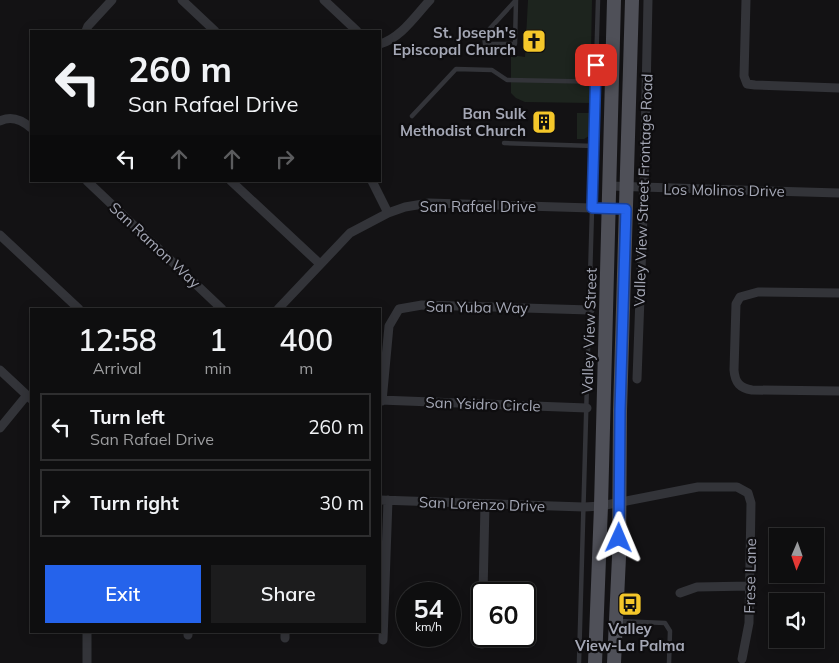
<!DOCTYPE html>
<style>
body{margin:0;font-family:Mulish,sans-serif;background:#1c1c1d;color:#f1f3f6;height:100vh;display:flex;flex-direction:column;font-size:19px;white-space:nowrap}
*{box-sizing:border-box;margin:0}
p{font-size:16px;color:#9b9c9e}
.icon{flex:none;width:28px;height:28px;fill:none;stroke:currentColor;stroke-width:2;stroke-linecap:round;stroke-linejoin:round}
.map{position:relative;flex:1;overflow:hidden}
.side{position:absolute;left:30px;top:308px;width:351px;height:325px;display:flex;flex-direction:column;background:#0e0e0f;border-radius:0px;box-shadow:0 2px 12px #0003,0 0 0 1px #2e2e2f}
.side>*{flex:none}
.top-card{position:absolute;left:30px;top:30px;width:351px;height:152px;border-radius:0px;box-shadow:0 2px 12px #0003,0 0 0 1px #2e2e2f;background:#0e0e0f;color:#f1f3f6;overflow:hidden}
.needle{width:32px;rotate:182deg}
.fabs{position:absolute;left:769px;top:528px;display:grid;gap:10px}
.fabs a{display:grid;place-items:center;width:55px;height:55px;border-radius:0px;background:#0e0e0f;box-shadow:0 2px 12px #0003,0 0 0 1px #2e2e2f;font-size:25px}
.speed{position:absolute;left:396px;top:582px;display:flex;gap:10px;font-size:25px;font-weight:700;text-align:center}
.speed>*{display:grid;place-content:center;width:65px;height:65px;border-radius:50%;background:#0e0e0f;box-shadow:0 2px 12px #0003,0 0 0 1px #2e2e2f;line-height:1}
.speed small{font-size:12px;font-weight:400}
.speed .limit{border:2px solid #111;border-radius:8px;background:#fff;color:#111}
.pin{position:absolute;display:grid;place-items:center;width:42px;height:42px;color:#fff;margin:-21px;border-radius:10px;box-shadow:0 2px 8px #0006}
.me{position:absolute;width:55px;margin:-28px;rotate:1deg;stroke-linejoin:round;filter:drop-shadow(0 0 4px #0008)}
.turn{display:flex;align-items:center;gap:18px;height:105px;padding:0 15px;font-size:22px}
.turn .icon{width:65px;height:65px;stroke-width:2.5}
.turn b{display:block;font-size:35px;line-height:42px}
.lanes{display:flex;align-items:center;height:48px;padding:0 15px;background:#0003;justify-content:center;gap:25px;direction:ltr}
.lanes .off{opacity:.35}
.eta{display:flex;justify-content:space-evenly;align-items:center;height:85px;text-align:center}
.eta b{font-size:30px;font-weight:600;line-height:35px}
.primary-button{display:flex;gap:10px;margin-top:auto;padding:10px 15px}
.primary-button a{flex:1;height:58px;border-radius:0px;background:#2563eb;color:#fff;font-size:20px;font-weight:600;line-height:58px;text-align:center}
.primary-button a+a{background:#1c1c1d;color:#f1f3f6}
ul{padding:0;list-style:none}
li{display:flex;align-items:center;gap:15px;height:68px;margin:0 10px 8px;padding:0 5px;border:2px solid #2e2e2f;border-radius:0px}
li div{flex:1}
li b{display:block;font-size:19px}
li em{font-style:normal}
.map>svg:first-child{display:block}
.green{fill:#1d241e}
.lines{fill:none;stroke-linecap:round;stroke-linejoin:round}
.lane{stroke:#333439;stroke-width:4.5}
.street{stroke:#333439;stroke-width:9}
.primary{stroke:#4f5058;stroke-width:14}
.route-casing{stroke:#184099;stroke-width:12}
.route{stroke:#2563eb;stroke-width:9}
.labels{text-anchor:middle;dominant-baseline:central;stroke-width:4.5;stroke-linejoin:round;paint-order:stroke}
.poi-label{font-size:15px;font-weight:bold;fill:#a4a7b5;stroke:#0e0d0f;text-anchor:end}
.street-label{font-size:15px;fill:#a4a7b5;stroke:#0e0d0f}
</style>
<div class="map">
<svg width="839" height="663" viewBox="0 0 839 663">
<rect width="100%" height="100%" fill="#131214"/>
<path class="green" d="M528 0H592L590 103 525 102 516 98 511 93V55L525 57Z
M577 113H589V136L584 139H577Z"/>
<g class="lines">
<path class="lane" d="M516 0 515 44H485L484 35 516 0
M412 116 456 69 492 70 507 80 610 82
M504 143 594 146
M618 621 665 623 670 631 669 663
M579 662 598 0"/>
<path class="street" d="M182 0 215 31
M324 0 357 31
M746 0 744 76 747 84 755 85 839 88
M86 31 88 26 112 0
M380 44C401 38 415 16 430 0
M0 121C12 115 22 120 31 128
M87 181 222 309
M231 181 320 264
M372 181 388 213
M609 186 839 193
M0 235 79 309
M839 293 758 292 740 297 736 304 734 370C735 383 740 388 752 390L839 391
M278 309 350 233 388 213 405 207 429 203 626 209
M0 370 31 399
M637 379 644 188 648 0
M380 400 587 408
M382 401 389 326 399 309 422 305 590 310
M0 428 27 395
M380 500 584 507 601 506 698 487H737L748 493 751 503 749 623 742 659
M680 593 697 587 750 586
M483 594 485 504
M188 631V635
M285 638V631
M383 640 388 500
M482 644V629
M87 663V631"/>
<path class="primary" d="M595 663 601 506 614 0
M614 663 619 557 620 411 632 0"/>
</g>
<g class="lines">
<g class="route-casing">
<path id="route" d="M596 65 592 208 626 209 620 411 619 538"/>
</g>
<use href="#route" class="route"/>
</g>
<defs>
<g id="church-square" transform="scale(1.25)"><rect x="-9" y="-9" width="18" height="18" rx="4" fill="#f4c72a" stroke="#0e0d0f"/><path d="M-1.2-6h2.4v3.5h3.3v2.4h-3.3V6h-2.4V-.1h-3.3v-2.4h3.3Z" fill="#111"/></g>
<g id="building-square" transform="scale(1.25)"><rect x="-9" y="-9" width="18" height="18" rx="4" fill="#f4c72a" stroke="#0e0d0f"/><path d="M-4-6H4V6H1V3H-1V6H-4ZM-2.5-4.3h1.7v1.8h-1.7ZM.8-4.3h1.7v1.8H.8ZM-2.5-1h1.7V.8h-1.7ZM.8-1h1.7V.8H.8Z" fill="#111"/></g>
<g id="bus-square" transform="scale(1.25)"><rect x="-9" y="-9" width="18" height="18" rx="4" fill="#f4c72a" stroke="#0e0d0f"/><path d="M-5-6H5V4H4V6H2V4H-2V6H-4V4H-5ZM-3.5-4V0h7V-4ZM-3.5 1.2v1.5H-2V1.2ZM2 1.2v1.5H3.5V1.2Z" fill="#111"/></g>
</defs>
<g fill-rule="evenodd">
<use href="#church-square" x="534" y="41"/>
<use href="#building-square" x="544" y="122"/>
<use href="#bus-square" x="630" y="604"/>
</g>
<g class="labels">
<g class="poi-label">
<text x="516" y="32">St. Joseph's<tspan x="516" dy="17">Episcopal Church</tspan></text>
<text x="526" y="113">Ban Sulk<tspan x="526" dy="17">Methodist Church</tspan></text>
<text x="630" y="628" text-anchor="middle">Valley<tspan x="630" dy="17">View-La Palma</tspan></text>
</g>
<g class="street-label">
<text transform="translate(643 190) rotate(-88)">Valley View Street Frontage Road</text>
<text transform="translate(724 190) rotate(1)">Los Molinos Drive</text>
<text x="478" y="206">San Rafael Drive</text>
<text transform="translate(155 245) rotate(43)">San Ramon Way</text>
<text transform="translate(477 307) rotate(1)">San Yuba Way</text>
<text transform="translate(589 331) rotate(-88)">Valley View Street</text>
<text transform="translate(483 404) rotate(2)">San Ysidro Circle</text>
<text transform="translate(482 504) rotate(2)">San Lorenzo Drive</text>
<text transform="translate(750 576) rotate(-89)">Frese Lane</text>
</g>
</g>
</svg>
<div class="fabs">
<a><svg class="needle" viewBox="-14 -14 28 28"><path d="M0-13l5 13h-10z" fill="#e53935"/><path d="M0 13l5-13h-10z" fill="#9b9c9e"/></svg></a>
<a><svg class="icon" aria-label="sound" viewBox="0 0 24 24"><path d="M4 9h4l5-4v14l-5-4H4zM17 9q2 3 0 6"/></svg></a>
</div>
<div class="speed"><div>54<small>km/h</small></div><div class="limit">60</div></div>
<div class="pin" style="left:596px;top:65px;background:#d93025"><svg class="icon" aria-label="arrive" viewBox="0 0 24 24"><path d="M6 21V4h12l-3 4 3 4H6"/></svg></div>
<svg class="me" style="left:619px;top:538px" viewBox="-20 -20 40 40"><path d="M0-17L14 15 0 8-14 15z" fill="#2563eb" stroke="#fff" stroke-width="4"/></svg>
<div class="top-card">
<div class="turn"><svg class="icon" aria-label="left" viewBox="0 0 24 24"><path d="M17 20v-9H6M10 6l-5 5 5 5"/></svg><div><b>260 m</b>San Rafael Drive</div></div>
<div class="lanes"><svg class="icon" aria-label="left" viewBox="0 0 24 24"><path d="M17 20v-9H6M10 6l-5 5 5 5"/></svg><svg class="icon off" aria-label="ahead" viewBox="0 0 24 24"><path d="M12 20V5M6 11l6-6 6 6"/></svg><svg class="icon off" aria-label="ahead" viewBox="0 0 24 24"><path d="M12 20V5M6 11l6-6 6 6"/></svg><svg class="icon off" aria-label="right" viewBox="0 0 24 24"><path d="M7 20v-9h11M14 6l5 5-5 5"/></svg></div>
</div>
<section class="side">
<div class="eta">
<div><b>12:58</b><p>Arrival</p></div>
<div><b>1</b><p>min</p></div>
<div><b>400</b><p>m</p></div>
</div>
<ul>
<li><svg class="icon" aria-label="left" viewBox="0 0 24 24"><path d="M17 20v-9H6M10 6l-5 5 5 5"/></svg><div><b>Turn left</b><p>San Rafael Drive</p></div><em>260 m</em></li>
<li><svg class="icon" aria-label="right" viewBox="0 0 24 24"><path d="M7 20v-9h11M14 6l5 5-5 5"/></svg><div><b>Turn right</b></div><em>30 m</em></li>
</ul>
<div class="primary-button"><a>Exit</a><a>Share</a></div>
</section>
</div>
